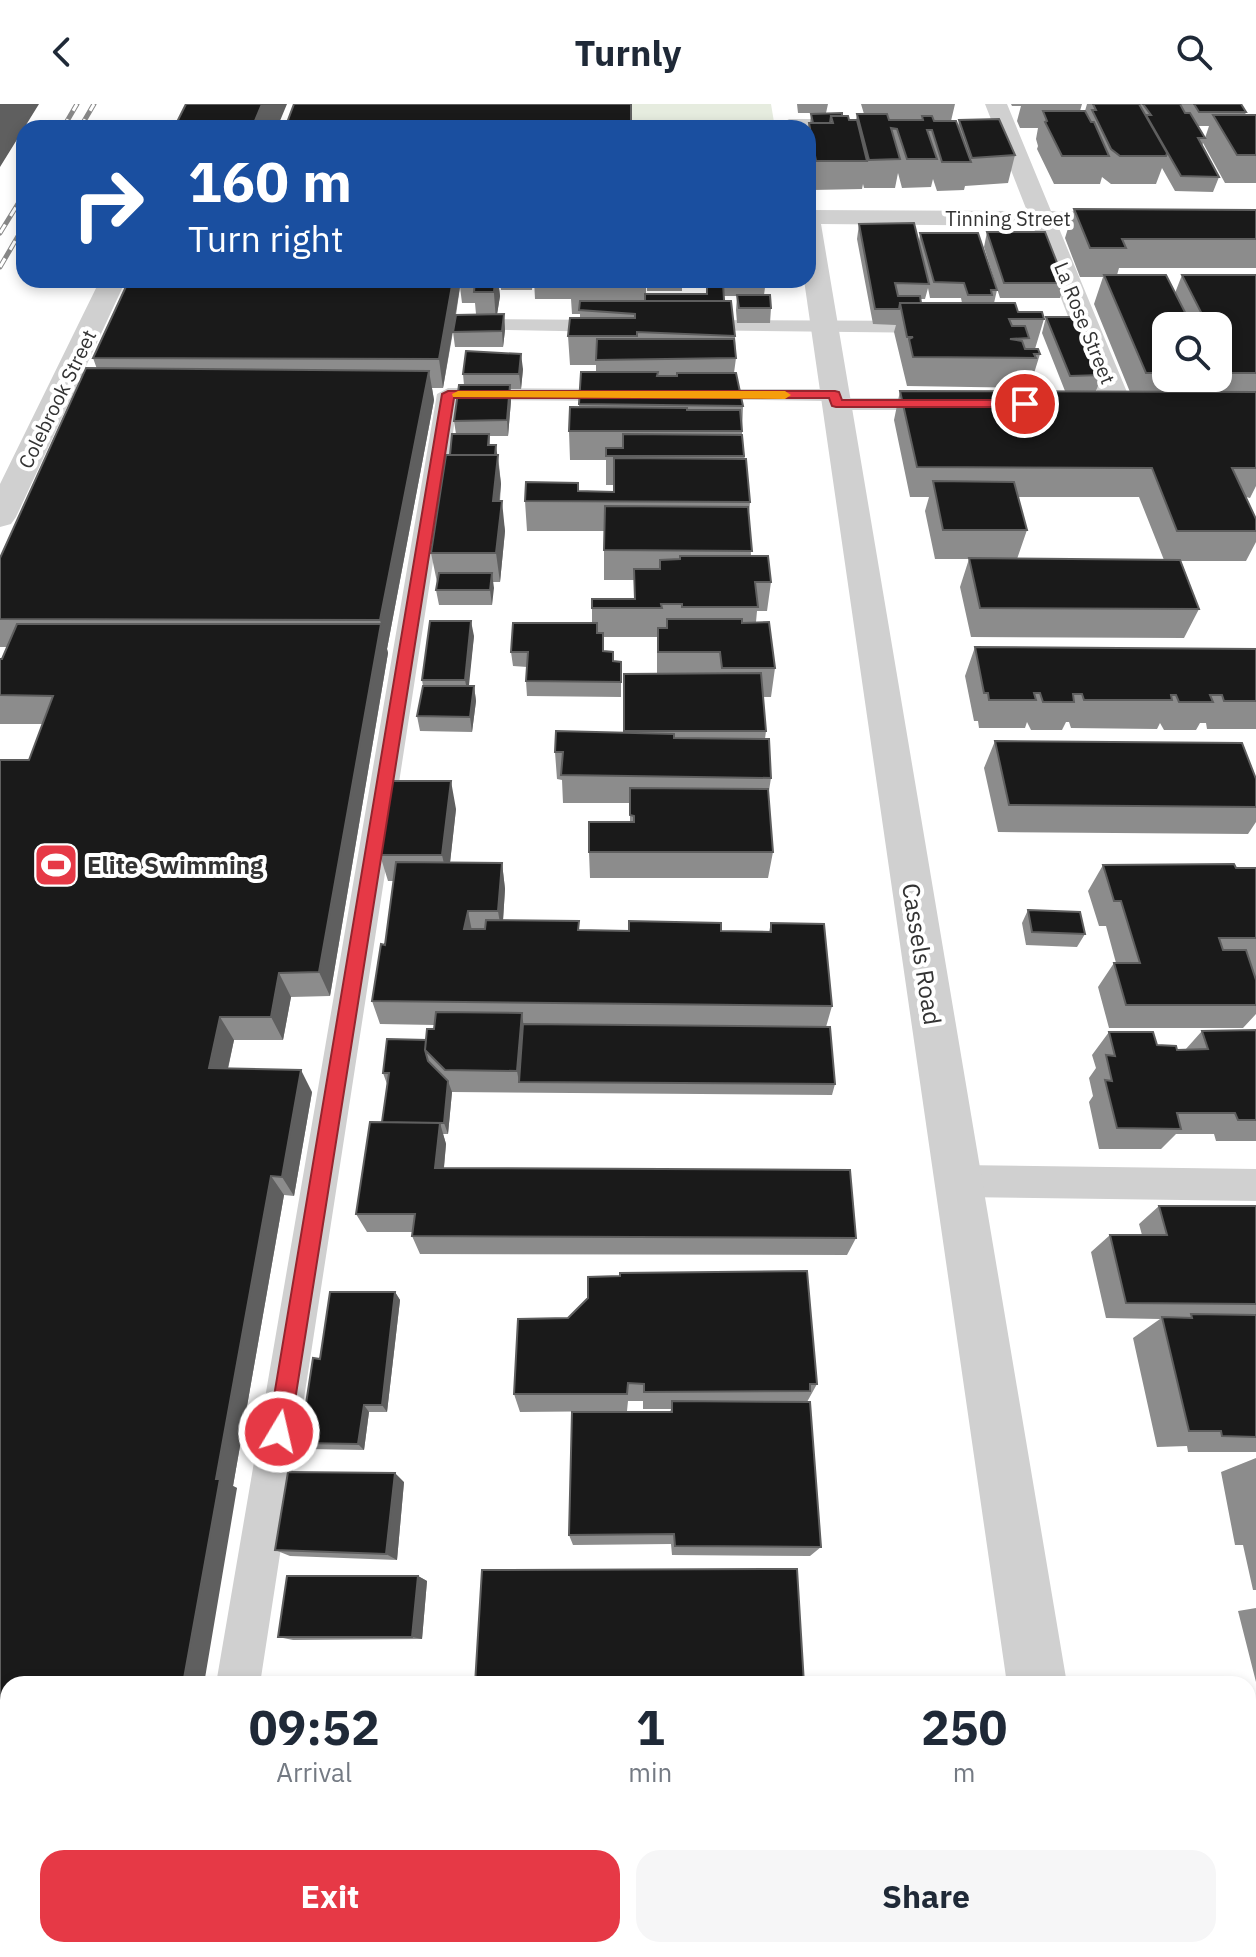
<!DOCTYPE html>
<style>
body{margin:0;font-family:"IBM Plex Sans",sans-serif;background:#f6f6f7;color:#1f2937;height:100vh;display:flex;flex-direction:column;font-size:30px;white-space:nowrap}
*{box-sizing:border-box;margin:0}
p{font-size:26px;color:#747a83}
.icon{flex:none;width:44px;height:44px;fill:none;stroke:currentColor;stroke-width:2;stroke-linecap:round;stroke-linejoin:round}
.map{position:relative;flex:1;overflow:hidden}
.side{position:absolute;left:0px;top:1572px;width:1256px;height:282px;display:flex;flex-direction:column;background:#fff;border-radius:24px 24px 0 0;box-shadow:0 4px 12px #0003}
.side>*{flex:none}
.top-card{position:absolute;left:16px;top:16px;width:800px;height:168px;border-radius:24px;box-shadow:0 4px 12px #0003;background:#1a4fa0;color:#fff;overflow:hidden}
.buttons{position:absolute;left:1152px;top:208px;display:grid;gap:16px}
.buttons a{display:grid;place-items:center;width:80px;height:80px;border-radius:16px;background:#fff;box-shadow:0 4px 12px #0003;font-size:40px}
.pin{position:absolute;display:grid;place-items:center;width:68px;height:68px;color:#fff;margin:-34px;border:4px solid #fff;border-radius:50%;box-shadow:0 2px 8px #0007}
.me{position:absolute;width:88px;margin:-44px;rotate:9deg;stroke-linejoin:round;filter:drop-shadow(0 0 6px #0008)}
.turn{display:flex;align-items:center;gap:28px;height:168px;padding:0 40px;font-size:36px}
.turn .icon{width:104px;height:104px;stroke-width:2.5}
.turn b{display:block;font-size:56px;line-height:68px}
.eta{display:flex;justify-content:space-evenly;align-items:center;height:136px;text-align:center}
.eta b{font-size:48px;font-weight:800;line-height:56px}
.primary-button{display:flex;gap:16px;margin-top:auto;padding:16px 40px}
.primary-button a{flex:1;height:92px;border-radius:24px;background:#e63946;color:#fff;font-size:32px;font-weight:800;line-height:92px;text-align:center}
.primary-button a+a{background:#f6f6f7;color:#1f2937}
header{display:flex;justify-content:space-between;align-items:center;height:104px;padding:0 40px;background:#fff;font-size:36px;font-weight:800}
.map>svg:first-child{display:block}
.green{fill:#e6ecdf}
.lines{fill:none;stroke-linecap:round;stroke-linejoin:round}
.service{fill:#d0d0d0;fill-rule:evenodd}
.minor{fill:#d0d0d0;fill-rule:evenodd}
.rail-casing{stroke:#888;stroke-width:5}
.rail{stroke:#fff;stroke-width:3;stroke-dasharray:10;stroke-linecap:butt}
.wall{fill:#8c8c8c;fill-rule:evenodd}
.shaded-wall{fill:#5f5f5f}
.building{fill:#1a1a1a;stroke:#5f5f5f;stroke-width:2}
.route{fill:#e63946;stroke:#96252e;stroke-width:2}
.slow{fill:#f59e0b}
.labels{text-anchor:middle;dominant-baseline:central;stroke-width:8;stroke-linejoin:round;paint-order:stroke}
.far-street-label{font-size:20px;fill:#333;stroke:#fff}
.poi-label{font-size:24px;font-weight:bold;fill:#333;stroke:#fff;text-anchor:start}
.street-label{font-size:24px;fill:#333;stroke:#fff}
</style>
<header><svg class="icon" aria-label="back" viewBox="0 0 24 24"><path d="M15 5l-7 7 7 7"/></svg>Turnly<svg class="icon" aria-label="search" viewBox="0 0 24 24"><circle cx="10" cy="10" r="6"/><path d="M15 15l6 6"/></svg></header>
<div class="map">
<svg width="1256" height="1853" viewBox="0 0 1256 1853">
<rect width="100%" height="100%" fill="#fff"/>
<path class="green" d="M631 0H771L775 24H631Z"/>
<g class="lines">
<path class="service" d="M789 15H853L861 20 853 25 783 23 781 20Z
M463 215 612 216 622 222 612 228 456 225 453 221 456 217Z
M690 216 940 217 950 223 940 229 683 226 680 222 683 218Z
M448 284 622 285 633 291 622 297 458 296 260 1580H216L437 290Z
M697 285H835L842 287 844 294H941L952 300 941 306H836L829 304 827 297 690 295 686 291 690 287Z
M958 1061 1256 1065V1097L958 1093 946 1088 941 1077 946 1066Z
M171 1846H219L218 1853H170Z"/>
<path class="minor" d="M985 0H1007L1051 107 1130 108 1139 110 1142 115 1139 120 1130 122H1058L1134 305 1129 311 1119 314 1109 311 1104 305 1033 122 821 120 1067 1580H1007L804 176H808V106L1027 107Z
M100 176H126L16 413 11 420 0 423V380Z
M1045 1846H1111L1112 1853H1046Z"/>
<g class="rail-casing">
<path id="rail" d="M63 24 77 0
M80 24 94 0
M0 129 24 90
M0 163 24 122"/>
</g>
<use href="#rail" class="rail"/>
</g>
<path class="wall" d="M797 0H828L826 9H798Z
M861 0H955L951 17 958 23 959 16 1015 51 1008 79 965 82 964 86 937 87 933 75 931 83 902 84 898 69 895 84H864L863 80 862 85 813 86 808 61V24L809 19H810L811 10 842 12 849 16H856L857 10H864Z
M1011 0H1082L1080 7H1085L1087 0H1241L1246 8 1245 11H1256V79H1225L1203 39 1202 42 1219 73 1213 88 1175 87 1162 64 1156 80H1111L1102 73 1100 80H1054L1037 45 1038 42 1036 35 1038 24H1020L1017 17 1021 2H1012ZM1198 22H1209L1205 34Z
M1074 105 1256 106V164H1119L1117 171 1175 189 1182 171H1256V382L1250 394 1246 393 1256 415V438L1246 457H1181L1199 505 1184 534 971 533 960 483 969 455H935L925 407 929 393H910L894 316 900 287 1130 288 1094 200 1103 173H1080L1065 134ZM1166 222H1218V274H1166ZM1018 393H1139L1164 456 1017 455 1027 426Z
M859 120 919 138 920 129 997 186 994 199 1018 208 1044 215 1035 245 1040 250 1031 279H1028L1027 284 907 282 894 228 896 221 873 220 857 135ZM928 184 930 194H961L962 199H921V195H925Z
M987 128 1065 179 1060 194H1000L984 143Z
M129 176H498L500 192 497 210H504L505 226 503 243H455L453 228 443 284H432L434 296 387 545 388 549 330 892 291 893 283 936H234L228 965 312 988 294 1092 284 1091 233 1382 237 1384 8 1846H158L157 1853H0L29 656 43 620H0V555H2L7 543H0V515L97 265 93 254ZM460 183 462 199H475L476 210 456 211Z
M500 176H533L532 186H501Z
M534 176H646V190H706L708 176H766L764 191 771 204 770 219H737L736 206 737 192H724L735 232 736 254 734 269 743 302 742 331 750 398 749 409 751 452 771 478 767 507H757L756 518 775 564 771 593H763L766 627 765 635 771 674 768 693 773 748 768 774H590L589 748 630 718V699H563L562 676 557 675 555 648 624 628V570H657V533H603V547L613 557 621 558V593L527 592 526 577 527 563 513 562 511 548 592 519V504L634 495V476H604V427H527L525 397 578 379 579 387 614 388V381H606V356H570L569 327 579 303 581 268H596V261H570L568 232 580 214V210H572L571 195H535Z
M647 176H700V182H682V187H647Z
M1046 213 1102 271 1096 287H1065L1042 229Z
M523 265 521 285H510L511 297 508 332H490V341L497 351H498L501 380 500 397 505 427 500 478H493L492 501H439L436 486 437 478 431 449 450 351 456 330 454 317 464 281 463 270Z
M474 532 468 582H474L476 597 472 628 420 627 417 612 423 582 422 576Z
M975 543 1256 545V625H1207L1206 619H1200L1196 626H1164L1160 619 1157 625 1071 624 1069 618H1066L1062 626H1031L1027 618 1025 624H979L978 617H974L965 572Z
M995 637 1256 675V718L1248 730 998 728 984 664Z
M456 705 450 758 502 759 505 785 503 816 579 817V826L769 828 771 819 832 902 826 923 835 980 832 991 452 988 448 1030H443L446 1040 444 1064 856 1134 847 1151 420 1150 412 1132 413 1128H367L356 1110 382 1018 387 980 383 969 426 936 434 925V921L380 920 372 897 385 841 394 777H388L380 751Z
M1103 761 1256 764V910L1243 924H1109L1098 883 1114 859H1116L1106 822H1099L1088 787Z
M1028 806 1085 830 1077 843 1026 841 1022 819Z
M1256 926V1037H1216L1214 1030H1176L1161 1045H1099L1089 998 1093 992 1089 974 1096 964 1092 951 1109 928 1177 946H1185L1202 927Z
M1159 1102H1256V1348H1188L1187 1342 1157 1343 1133 1234 1160 1215 1106 1214 1091 1148 1110 1131H1142L1139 1120Z
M395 1188 400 1196 387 1308H369L364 1346 307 1345 300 1339 320 1255Z
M518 1215 817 1280 807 1298 821 1443 810 1452 672 1451 671 1440 573 1441 569 1431 670 1308 671 1305H643V1297H628L627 1307 520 1308 514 1290Z
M1256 1354V1486H1253L1243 1441H1235L1221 1368Z
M404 1378 397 1456 290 1452 275 1446Z
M418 1472 427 1477 422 1535 293 1536 278 1533Z
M1256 1504V1578L1238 1507Z"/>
<path class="shaded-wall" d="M0 0H39L0 63Z
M262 0H287L277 24H252Z
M453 176H460V183L443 284 439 255Z
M493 176H498L500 192 496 217Z
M504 210 505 226 503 243 502 227Z
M521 250 523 265 521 285 519 270Z
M429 267 434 296 387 545 380 516Z
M510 281 511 297 508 332 507 316Z
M496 341 501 380 496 427 493 397V365Z
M502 397 505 427 500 478 496 449Z
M492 469 494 484 492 501 490 486Z
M471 517 474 532 468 591 465 576Z
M381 520 388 549 330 892 319 868Z
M474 582 476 597 472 628 470 613Z
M451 677 456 705 448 777 442 751Z
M502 759 505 785 502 832 498 807Z
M468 807 473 832 464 825Z
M279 869 291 893 283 936 271 913Z
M522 909 525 932 519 978 517 967Z
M220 913 234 936 223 986 209 964Z
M301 966 312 988 294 1092 282 1073Z
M448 977 452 988 448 1030 444 1019Z
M440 1019 446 1040 442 1083 435 1064Z
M271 1072 284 1091 233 1382 237 1384 204 1580H183L216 1375Z
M395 1188 400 1196 387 1308 382 1301Z
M364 1301 369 1308 364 1346 358 1340Z
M395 1369 404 1378 397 1456 386 1450Z
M418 1472 427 1477 422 1535 412 1533Z
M135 1846H158L157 1853H134Z
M485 1846H491V1853H484Z"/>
<path class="building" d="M186 0H262L252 24H174Z
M294 0H631V24H285Z
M1093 0H1139L1167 49 1166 52H1120L1111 45 1092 6H1096Z
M1143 0H1180L1185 9H1190L1205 34H1198L1219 73 1181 72 1146 11H1151Z
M1194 0H1241L1246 8H1199Z
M1043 7H1085L1091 18H1094L1109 52H1062L1045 18 1047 17Z
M842 9V12H831L830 19H813L811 10Z
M857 10H887L889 16H923L922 12H932L934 17H956L971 58H942L932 26H927L937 55H907L897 25 891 24 900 55 869 56Z
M1213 11H1256V51H1237Z
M831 12H848L849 16H857L867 57H816L809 19H833Z
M999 15 1015 51 972 54 959 16Z
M1074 105 1256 106V135H1122L1126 144H1090Z
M914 119 929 180 895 179 898 192H920L921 199H900L899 205H875L859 120Z
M987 128H1045L1065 179H1004Z
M920 129H978L997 186H991L992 191H968L964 179 934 178Z
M1104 171H1166L1192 222H1166V269H1146Z
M1182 171H1256V269H1231L1218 243V222H1208Z
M129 176H453L439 255 93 254Z
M475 176H495L494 188H474Z
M571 176H608V181H571Z
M723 178 724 197H645V190H707V179Z
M737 191H770L771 204H739Z
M580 197H731L735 232 637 228V232H568L570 214H635V210L579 206Z
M900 199H1015L1018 208H1042L1044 215H1009L1012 222H1025L1029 234 1010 235 1022 237 1025 245H1038L1040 250H1034L1036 254 913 253 909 235 913 233H907Z
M504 210 502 227 453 228 456 211Z
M1046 213H1078L1102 271 1070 272Z
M597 235H734L736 254 596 256Z
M466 247 521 250 519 270H463Z
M86 264 429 267 380 516 0 515V454Z
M581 268H658L657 272H677V269H736L743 302 579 300Z
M459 281H510L507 316 454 317Z
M900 287 1256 288V364H1232L1256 415V427H1177L1152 364 917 363Z
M570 303 687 304V306H740L742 327H569Z
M452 330H489L488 341H496L495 351H450Z
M623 330 742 331 744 352H606V344H623Z
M446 351H498L493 397H502L496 449H431Z
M614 354 746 355 750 398 525 397 526 378 578 379V387L614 388Z
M933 377 1014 378 1027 426H943Z
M605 402 748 403 752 447 604 446Z
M680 452H768L771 478H755L758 503H682V500H661L662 504H592V495H635L634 465H660V456L680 455Z
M969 454 1180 456 1199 505 980 504Z
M439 469H492L490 486H436Z
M667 515H742V519L769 518 775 564H722L720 548H658V524H667Z
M430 517H471L465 576H422Z
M513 519H597V529H603V547L613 548V557L621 558V578L526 577 528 548H511Z
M17 520H381L319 868 279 869 271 913H220L209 964 301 966 282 1073 271 1072 216 1375H220L183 1580H8V1846H135L134 1853H0V656H29L53 592 0 591V555H2Z
M975 543 1256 545V597H1224L1222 591H1210L1213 598H1179L1176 591H1171L1172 596H1084L1082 590H1073L1074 598H1043L1040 589H1034L1036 596H989L988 589H984Z
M761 569 766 627H624V570Z
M423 582H474L470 613 417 612Z
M556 627 674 630V634L769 635 771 674 561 671 563 648H555Z
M995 637 1242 639 1256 675V703L1009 701Z
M391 677H451L442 751H380Z
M630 684 768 685 773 748H589V718H634V712L630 711Z
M396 758 502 759 498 807H468L464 825H485L486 816 579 817 578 826 629 827V817L721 819V827L771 828V819L824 820 832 902 372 897 381 840 385 841Z
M1234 760 1236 764H1256V834H1219L1223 846H1246L1256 876V901H1126L1114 859H1140L1121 797H1114L1103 761Z
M1028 806 1080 808 1085 830 1032 828Z
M436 908 522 909 517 967 445 966 425 946 427 925H434Z
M523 920 830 923 835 980 519 978Z
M1256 926V1016H1238L1235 1009H1177L1181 1025 1117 1024 1105 976 1112 977 1106 951 1115 952 1109 928H1153L1157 941 1176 942 1177 946 1208 945 1202 927Z
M387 935 426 936 425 946 428 957 448 977 444 1019 382 1018 389 969H383Z
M370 1018 440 1019 435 1064 850 1066 856 1134 412 1132 415 1110H356Z
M1159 1102H1256V1200L1126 1199 1110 1131H1167Z
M807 1167 817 1280H810V1287L644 1288V1280L628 1279 627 1290H514L518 1215 568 1214 588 1194V1173L620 1172V1169Z
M330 1188H395L382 1301H364L358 1340 300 1339 313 1254 320 1255Z
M1191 1210 1256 1211V1333L1222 1332 1221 1327H1189L1162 1213 1192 1214Z
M672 1297 810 1298 821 1443 675 1442 674 1430 569 1431 572 1308H672Z
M288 1368 395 1369 386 1450 275 1446Z
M797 1465 804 1580H475L482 1466Z
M287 1472H418L412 1533H278Z
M224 1846H485L484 1853H223Z
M603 1846H850V1853H603Z"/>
<path class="route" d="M448 287H835L839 288 842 296H1025L1031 300 1025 303H836L832 302 829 294H454L290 1328 287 1336 279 1339 272 1336 268 1328 442 290Z"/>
<path class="slow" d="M458 287H785L791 291 785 295 453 293 452 290Z"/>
<defs>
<g id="stadium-square" transform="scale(2.3)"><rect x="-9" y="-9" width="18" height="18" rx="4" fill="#e63946" stroke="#fff"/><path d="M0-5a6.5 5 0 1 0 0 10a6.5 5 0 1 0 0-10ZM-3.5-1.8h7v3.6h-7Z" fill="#fff"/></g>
</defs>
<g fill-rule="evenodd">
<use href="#stadium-square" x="56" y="761"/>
</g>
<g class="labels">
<g class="far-street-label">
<text x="1008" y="114">Tinning Street</text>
<text transform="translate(1085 219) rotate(68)">La Rose Street</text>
<text transform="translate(57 295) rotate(-64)">Colebrook Street</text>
</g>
<g class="poi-label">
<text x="87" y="761">Elite Swimming</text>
</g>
<g class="street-label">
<text transform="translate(922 850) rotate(81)">Cassels Road</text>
</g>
</g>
</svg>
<div class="buttons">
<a><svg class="icon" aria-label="search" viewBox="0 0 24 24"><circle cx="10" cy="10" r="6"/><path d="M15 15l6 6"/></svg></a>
</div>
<div class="pin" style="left:1025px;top:300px;background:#d93025"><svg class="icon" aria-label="arrive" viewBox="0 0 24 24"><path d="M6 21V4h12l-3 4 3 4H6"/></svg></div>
<svg class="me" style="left:279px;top:1328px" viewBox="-20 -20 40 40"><circle r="17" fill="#e63946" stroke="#fff" stroke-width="3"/><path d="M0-11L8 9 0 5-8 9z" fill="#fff"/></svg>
<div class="top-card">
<div class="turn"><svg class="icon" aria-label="right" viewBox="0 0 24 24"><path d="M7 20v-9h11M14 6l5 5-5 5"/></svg><div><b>160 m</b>Turn right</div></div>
</div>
<section class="side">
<div class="eta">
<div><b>09:52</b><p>Arrival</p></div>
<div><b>1</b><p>min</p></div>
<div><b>250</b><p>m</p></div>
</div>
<div class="primary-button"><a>Exit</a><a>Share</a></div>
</section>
</div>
